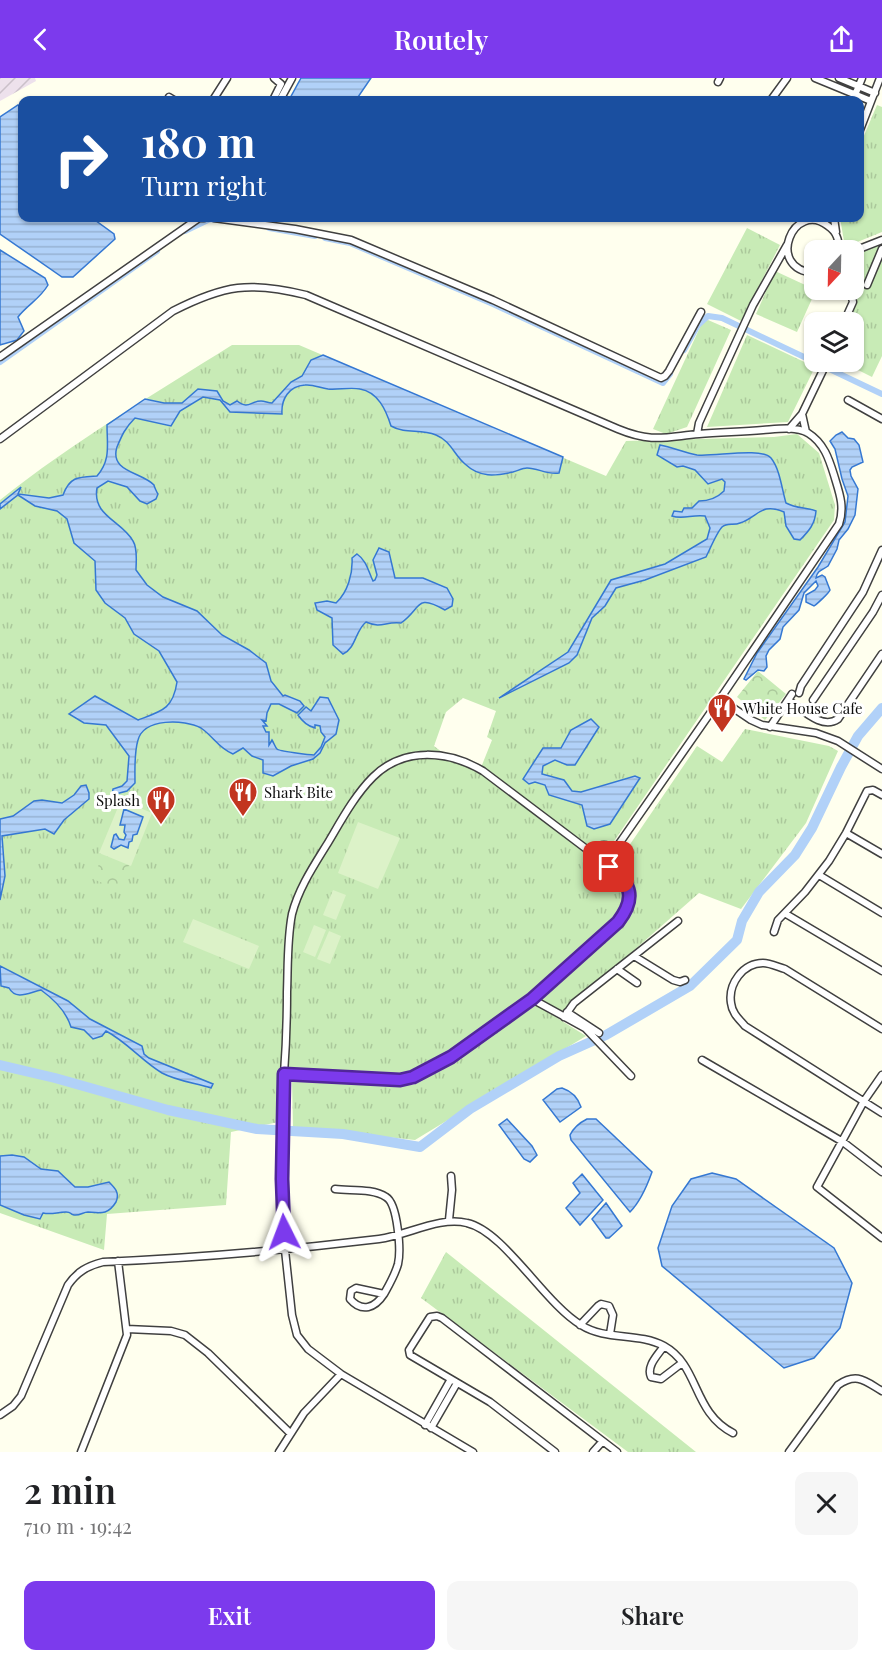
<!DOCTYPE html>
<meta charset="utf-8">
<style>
body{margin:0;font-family:"Playfair Display",serif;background:#f6f6f6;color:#202124;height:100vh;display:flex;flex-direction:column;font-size:22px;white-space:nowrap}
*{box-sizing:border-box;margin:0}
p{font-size:20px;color:#757577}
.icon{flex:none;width:33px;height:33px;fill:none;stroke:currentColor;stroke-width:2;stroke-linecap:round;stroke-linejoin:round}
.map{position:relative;height:1374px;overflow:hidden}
.sheet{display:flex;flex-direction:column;background:#fff;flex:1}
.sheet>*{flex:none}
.banner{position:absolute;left:18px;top:18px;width:846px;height:126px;border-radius:12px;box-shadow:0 2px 4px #0004;background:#1a4fa0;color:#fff;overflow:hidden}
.needle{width:39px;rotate:202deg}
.controls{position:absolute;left:804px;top:162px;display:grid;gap:12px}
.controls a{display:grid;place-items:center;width:60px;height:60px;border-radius:12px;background:#fff;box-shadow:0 2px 4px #0004;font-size:30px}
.pin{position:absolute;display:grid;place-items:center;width:51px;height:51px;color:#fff;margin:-26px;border-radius:12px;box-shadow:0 3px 9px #0006}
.me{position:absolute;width:66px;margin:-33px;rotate:357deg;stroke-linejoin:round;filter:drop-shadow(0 0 4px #0008)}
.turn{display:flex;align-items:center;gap:21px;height:126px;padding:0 24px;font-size:27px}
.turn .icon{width:78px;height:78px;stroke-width:2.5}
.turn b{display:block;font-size:42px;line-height:51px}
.round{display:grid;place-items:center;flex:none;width:63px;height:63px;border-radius:12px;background:#f6f6f6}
.headline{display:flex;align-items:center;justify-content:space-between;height:102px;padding:0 24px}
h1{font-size:36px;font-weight:600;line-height:45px}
.primary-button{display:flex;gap:12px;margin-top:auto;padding:12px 24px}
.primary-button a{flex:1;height:69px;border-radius:12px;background:#7c3aed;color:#fff;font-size:24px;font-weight:600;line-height:69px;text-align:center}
.primary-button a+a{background:#f6f6f6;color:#202124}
header{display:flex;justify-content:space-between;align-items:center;height:78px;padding:0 24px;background:#7c3aed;color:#fff;font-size:27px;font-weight:600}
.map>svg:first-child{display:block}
.industrial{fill:url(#industrial-furrows)}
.grass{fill:url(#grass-tufts);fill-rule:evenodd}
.park{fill:url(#park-crowns)}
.pitch{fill:#dcf2c8}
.water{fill:url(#water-rules);stroke:#3578d2;stroke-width:1.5}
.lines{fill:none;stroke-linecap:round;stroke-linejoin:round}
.canal{stroke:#b1d1f8;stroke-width:6}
.river{stroke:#b1d1f8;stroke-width:10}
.minor-casing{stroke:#404040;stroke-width:9}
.minor{stroke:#fff;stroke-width:6}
.route-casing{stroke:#51269a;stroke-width:15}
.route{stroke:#7c3aed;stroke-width:10}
.labels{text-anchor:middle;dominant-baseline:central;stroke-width:6;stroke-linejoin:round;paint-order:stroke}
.poi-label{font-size:15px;fill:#0d0d0d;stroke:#fff;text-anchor:start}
</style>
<header><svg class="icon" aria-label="back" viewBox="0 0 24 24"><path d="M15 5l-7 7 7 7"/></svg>Routely<svg class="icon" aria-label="share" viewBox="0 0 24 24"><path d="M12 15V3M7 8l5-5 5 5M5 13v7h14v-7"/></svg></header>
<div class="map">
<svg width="882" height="1374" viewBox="0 0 882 1374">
<defs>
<pattern id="industrial-furrows" width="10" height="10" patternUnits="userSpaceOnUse" patternTransform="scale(1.5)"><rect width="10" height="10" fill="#ede1ec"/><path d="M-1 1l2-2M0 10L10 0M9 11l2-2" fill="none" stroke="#cac0c9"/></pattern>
<pattern id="grass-tufts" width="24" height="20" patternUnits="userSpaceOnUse" patternTransform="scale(1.5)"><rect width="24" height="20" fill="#c8ebb6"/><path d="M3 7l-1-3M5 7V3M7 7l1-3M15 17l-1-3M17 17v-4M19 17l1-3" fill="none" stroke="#abc89b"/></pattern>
<pattern id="park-crowns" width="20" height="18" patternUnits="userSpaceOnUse" patternTransform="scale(1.5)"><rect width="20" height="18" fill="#c8ebb6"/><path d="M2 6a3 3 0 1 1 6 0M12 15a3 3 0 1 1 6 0" fill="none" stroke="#abc89b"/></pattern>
<pattern id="water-rules" width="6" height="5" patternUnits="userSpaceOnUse" patternTransform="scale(1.5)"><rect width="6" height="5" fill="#b1d1f8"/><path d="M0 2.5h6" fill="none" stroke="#97b2d3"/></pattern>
</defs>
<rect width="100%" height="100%" fill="#ffe"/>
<path class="industrial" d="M0 0H35L36 3 0 23Z"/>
<path class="grass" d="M877 27 882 29V154L845 169 840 140H860V67Z
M747 150 780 167 741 243 707 226Z
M882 166V278L872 299 842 284H854V244H849L857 225 854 211V177Z
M775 193 816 212 797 254 756 236Z
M708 242 731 252 687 349 666 356 653 351 702 245Z
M747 257 815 289 788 344 707 349Z
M232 267H299L606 398 626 363 774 359 797 356 819 375 835 427 834 442 612 766 600 763 594 769 586 771 588 783 606 796H620L618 784 697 668 722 684 745 651 829 668 838 673 806 745 741 831 699 815 574 925 564 939 532 921 451 979 405 1001 285 996 283 1043 231 1054 226 1127 107 1136 104 1172 0 1135V422C73 364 154 316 232 267ZM463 620 496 633 487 659 492 662 480 692 447 678 434 668 446 634Z
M533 925 586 958 415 1062 293 1049 292 1001 413 1007Z
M446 1174 696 1374H628L421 1220Z"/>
<path class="park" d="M758 593 786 616 765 642 737 619Z
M103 776 129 787 119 812 93 801Z"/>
<path class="pitch" d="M121 722 152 735 131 788 99 775Z
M358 744 400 760 378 811 338 795Z
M333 812 346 817 336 842 323 837Z
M193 841 259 868 249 891 183 864Z
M314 847 326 852 315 879 303 874Z
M329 853 341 858 330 886 317 881Z"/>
<path class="water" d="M301 0H371L356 22H289Z
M18 27 22 30V140H92L114 156 115 161 73 199H62L0 156V39Z
M0 172 45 200 48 207C40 221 27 227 18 239L24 253 17 262 0 267Z
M323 277 563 379 559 395C547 397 538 390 527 390 523 390 517 393 513 394 495 398 480 400 465 386 454 377 451 363 436 357 419 350 407 357 391 348 386 332 378 314 360 311 350 309 338 312 328 311 320 310 313 306 305 307 289 308 281 321 282 336L230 334 220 322 203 319 180 333 171 348 135 340C125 350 122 357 117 369 109 394 142 394 154 407 154 408 157 415 158 416L156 421 147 426 140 423 127 409 108 403 97 410C92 438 122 443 133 463 138 471 136 483 136 492L147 507 163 519 197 533 222 557 249 572 266 585 271 603 283 618 285 617 300 623 304 628 297 635 279 626H271L267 635 266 643 262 642 267 648H263L266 654H269V667L272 662C274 665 275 669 277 671 278 673 310 677 314 677L321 669 325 659 321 654 320 648 315 647V650C307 648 302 643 298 637L306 629 311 633 320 619 328 620 339 642 336 656 325 665 320 675 313 681 291 688 273 698 263 695V682L252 678 243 670 233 676C218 670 214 659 201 650 184 641 144 640 138 662 134 675 135 691 135 705L127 713 112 717 113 711 122 708 127 703 129 678 106 647 84 645 69 636 95 618 138 642C162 633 173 631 177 604L159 573 134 556 125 540 105 525 96 512 95 483 74 465 67 441 57 433 35 428 18 417 0 431V426L21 409 18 416 49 420 63 417C70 398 79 399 97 398 111 382 107 367 107 347L145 321 164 325H182L198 311 217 313 223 323 230 327 237 323C249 332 250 323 261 323 265 323 268 325 272 325L291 304 302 298 311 282Z
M842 354 848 360 854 361 859 367 863 384 852 389 850 392 851 398 858 411 855 437 848 451 839 462 837 471 828 488C823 492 817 492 816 500L822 497 825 499 830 512C829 515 817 526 814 528L806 524V517L815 512 818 508 816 503 804 515 799 532 783 549 780 561 769 572 766 578 767 589 764 593 758 592 746 602 744 601 757 575 818 489 845 444 848 418 842 401 835 371 830 363 836 357Z
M660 367C672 369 685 375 697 377 714 379 761 369 771 380 780 391 782 412 786 425 797 431 806 429 816 433 815 446 809 453 800 462L794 461 786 448 784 434C761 424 758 439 740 445 734 448 727 444 722 449 717 454 710 471 706 479L645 502 616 510 605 528 592 540 577 577 569 585 499 620 568 574 611 502 665 486 707 461 710 450 705 438C693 436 683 442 672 438L674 433 682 434 684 430H692L699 423C709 423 717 420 724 413L725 404 722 401 708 406 695 392 683 388 677 389 657 377Z
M379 470 389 474 395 500H423L447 510 453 521 452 528 445 532C415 515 422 530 401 545 385 543 382 551 366 544 355 553 356 570 343 576L333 567 332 540 317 532 315 525 327 523 336 525C348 514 353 495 352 480L357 476C367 483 368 493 373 503L375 502 377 497 373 482Z
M591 641 599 649 575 687H567L555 682 543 688 542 696 564 702 572 713 581 714 635 698 640 700 610 746 594 751 587 748 582 727 549 717 545 707 535 704 529 706 523 701 543 670H561L571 652Z
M86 707 89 715V721L64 742 54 756 45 751 2 758 5 798 0 822V741L13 738 34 723 42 722 62 725 74 717 81 708Z
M124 731 143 739 137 756 133 757 132 763 129 764 128 770 121 767 114 771 111 769 114 757 116 756 119 761 124 762 126 757 124 754 125 747H120Z
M0 888 68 923 90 941 142 968 144 976 149 980 213 1006 211 1010C195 1005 177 1003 162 995 142 983 127 964 106 953L102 958 93 961 84 952 71 949C66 933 55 922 41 912 30 914 16 923 9 910L1 908Z
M562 1010C571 1013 578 1020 581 1029L560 1044 543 1022 557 1011Z
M507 1041 532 1068 537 1077 530 1084 524 1081 499 1047Z
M587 1041H596L652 1094C647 1108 641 1123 630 1134L571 1062 570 1057C574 1049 579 1045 587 1041Z
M12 1077 24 1079 41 1091 58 1093 75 1109H88L109 1104C115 1110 120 1115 116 1124 108 1137 101 1135 88 1134 83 1134 80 1138 74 1137 69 1136 72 1134 66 1134 57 1134 52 1137 43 1135L40 1141 24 1137 0 1127V1078Z
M712 1095 736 1101 834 1170 852 1205 840 1250 814 1280 784 1290 662 1188 658 1170 672 1128 691 1101Z
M582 1096 603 1122 580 1147 566 1130 580 1115 573 1105Z
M606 1125 622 1148 609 1160H606L592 1141Z"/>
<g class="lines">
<path class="canal" d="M269 150 315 158
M185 153 210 141 217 142
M325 160 350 165 493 226 663 305 670 296
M684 272 698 247 708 238 722 240 882 316
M0 284 157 173"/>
<path class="river" d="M0 987 55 1000 168 1032 257 1051 343 1056 420 1069 470 1031 559 978 606 957 690 908 737 862 742 843 759 814 795 777 812 750 841 689 858 658 882 630"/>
<g class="minor-casing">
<path id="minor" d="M815 0 871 23
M839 0 875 15
M718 4 720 0
M169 19 174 22
M213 22 227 0
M273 22 281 6 274 0
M280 22 292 0
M771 22 787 0
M853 22 862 0
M860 52 880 0
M214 140 295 151 351 162 493 222 661 300 665 298 669 293 701 234
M834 140 836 154
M854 173 882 162
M814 195C764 191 794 121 828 148 837 154 839 162 839 172
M867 207 882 171
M844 244 853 224 850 212
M0 279 199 140H204
M848 322 882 341
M802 336 806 354
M789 351 802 336 827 284
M697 356 699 345 753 227 787 167
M0 361 173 233C224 207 250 203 306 217L618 351C652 365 665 359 699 356 720 354 741 354 763 352 777 351 795 348 808 355 824 365 829 381 834 397 839 414 845 428 839 446L720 621 614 773
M799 615 801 608 863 514 882 472
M720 621 751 642 762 647 816 655 838 663 882 691
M813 622 873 534 882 517
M789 623C803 632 822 652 838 641L882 576
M770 649 792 616
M846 755 882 776
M593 778a11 11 0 1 1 22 0a11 11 0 1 1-22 0Z
M593 776 483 693C449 673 404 668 373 699 355 717 342 741 329 763 315 786 299 809 292 836 287 862 288 888 287 914 287 941 286 969 284 996L400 1002 413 999 451 979 532 921 618 844C637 819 630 809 612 787
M819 797 882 835
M786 836 882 893
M774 854 778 842 805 814 829 783 846 755 867 713 873 712 882 717
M634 878 673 902 680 904 685 902
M617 891 637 905
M532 921 585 950 631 998
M567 934 599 955
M564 939 574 925 678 843
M882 951 785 891C778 889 770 885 763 885 743 885 728 906 731 925 732 935 739 941 745 948L882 1035
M702 982 843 1064 882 1094
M284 996 282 1101 285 1172 292 1237 297 1257 308 1271 341 1296 473 1374
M882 997 864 1023 817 1109 882 1160
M335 1111C350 1113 373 1110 386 1119 398 1126 401 1173 398 1186 395 1197 389 1207 384 1216
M449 1142 452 1112 451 1098
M356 1210 384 1216C375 1230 362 1235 350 1221L351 1213Z
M580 1247 598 1228 601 1226 609 1228 613 1237 610 1256
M127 1251 171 1253 185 1257 208 1275 290 1355
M664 1268C658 1277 646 1288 651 1299L661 1301 682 1285
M0 1337 13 1328 21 1318 68 1207C77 1194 87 1188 103 1184 195 1180 288 1172 379 1161 408 1157 440 1138 467 1145 504 1153 545 1226 581 1247 606 1263 638 1254 664 1268 700 1288 692 1334 733 1355
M425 1347 451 1301
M431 1350 457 1305
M81 1374 127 1257 118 1183
M279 1374 304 1335 341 1296
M555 1374 490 1324 410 1277 409 1272 430 1239 437 1238 442 1240 617 1374
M593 1374 602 1364
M789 1374 838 1307C857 1294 865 1303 882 1313"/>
</g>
<use href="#minor" class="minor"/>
</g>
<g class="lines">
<g class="route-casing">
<path id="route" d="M284 1154 282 1101 284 996 400 1002 413 999 451 979 532 921 618 844C637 819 630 808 612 787L609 789"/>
</g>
<use href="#route" class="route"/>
</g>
<defs>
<g id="restaurant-pin" transform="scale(1.5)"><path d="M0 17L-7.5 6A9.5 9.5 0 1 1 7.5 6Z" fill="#c23520" stroke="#fff"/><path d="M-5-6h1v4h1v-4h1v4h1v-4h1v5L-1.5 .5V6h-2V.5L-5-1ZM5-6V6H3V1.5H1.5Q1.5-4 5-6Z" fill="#fff"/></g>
</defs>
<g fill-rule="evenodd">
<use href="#restaurant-pin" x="722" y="630"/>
<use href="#restaurant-pin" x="243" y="714"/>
<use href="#restaurant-pin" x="161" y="722"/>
</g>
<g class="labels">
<g class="poi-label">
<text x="743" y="630">White House Cafe</text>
<text x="264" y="714">Shark Bite</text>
<text x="140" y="722" text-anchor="end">Splash</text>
</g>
</g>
</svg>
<div class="controls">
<a><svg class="needle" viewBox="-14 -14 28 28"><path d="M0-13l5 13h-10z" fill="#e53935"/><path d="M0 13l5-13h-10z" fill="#757577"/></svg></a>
<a><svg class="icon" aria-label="layers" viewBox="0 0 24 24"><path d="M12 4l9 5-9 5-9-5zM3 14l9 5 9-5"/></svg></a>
</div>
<div class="pin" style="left:609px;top:789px;background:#d93025"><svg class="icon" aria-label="arrive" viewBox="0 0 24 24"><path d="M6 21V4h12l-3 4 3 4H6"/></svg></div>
<svg class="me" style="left:284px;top:1154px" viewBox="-20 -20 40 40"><path d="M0-17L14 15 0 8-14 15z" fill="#7c3aed" stroke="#fff" stroke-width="4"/></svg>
<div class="banner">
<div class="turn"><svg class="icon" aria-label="right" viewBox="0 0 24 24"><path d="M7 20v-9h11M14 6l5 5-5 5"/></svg><div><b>180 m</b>Turn right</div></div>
</div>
</div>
<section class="sheet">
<div class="headline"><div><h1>2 min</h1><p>710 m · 19:42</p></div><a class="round"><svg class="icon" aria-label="close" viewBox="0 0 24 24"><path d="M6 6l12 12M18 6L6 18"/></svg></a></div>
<div class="primary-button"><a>Exit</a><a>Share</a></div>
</section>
